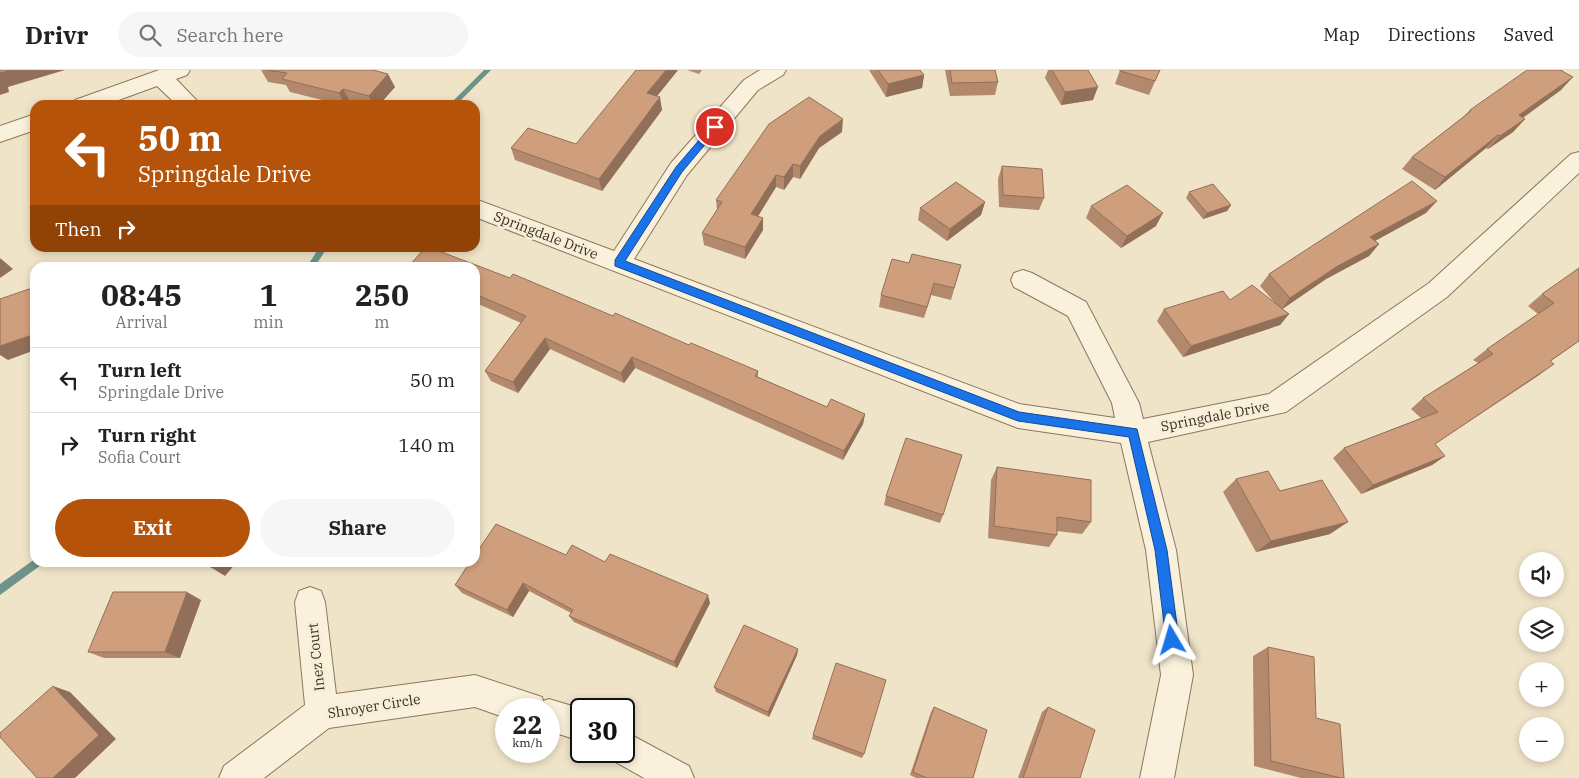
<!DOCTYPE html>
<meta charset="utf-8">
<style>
body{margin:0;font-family:"IBM Plex Serif",serif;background:#f6f6f6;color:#222;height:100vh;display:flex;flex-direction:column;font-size:19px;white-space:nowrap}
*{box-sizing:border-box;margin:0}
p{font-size:16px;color:#767676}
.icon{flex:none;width:28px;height:28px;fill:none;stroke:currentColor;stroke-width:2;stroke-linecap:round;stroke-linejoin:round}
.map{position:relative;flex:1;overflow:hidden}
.details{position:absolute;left:30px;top:192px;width:450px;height:305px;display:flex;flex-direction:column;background:#fff;border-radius:15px;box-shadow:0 2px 8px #0003}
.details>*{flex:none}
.hud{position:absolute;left:30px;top:30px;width:450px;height:152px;border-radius:15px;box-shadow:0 2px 8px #0003;background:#b45309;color:#fff;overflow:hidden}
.buttons{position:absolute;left:1519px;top:482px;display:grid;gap:10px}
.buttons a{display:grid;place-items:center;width:45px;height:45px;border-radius:50%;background:#fff;box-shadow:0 2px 8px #0003;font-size:25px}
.speed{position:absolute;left:495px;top:628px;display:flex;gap:10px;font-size:25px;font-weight:700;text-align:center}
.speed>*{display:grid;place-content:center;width:65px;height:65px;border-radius:50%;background:#fff;box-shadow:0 2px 8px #0003;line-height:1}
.speed small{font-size:12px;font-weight:400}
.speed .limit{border:2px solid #111;border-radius:8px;background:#fff;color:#111}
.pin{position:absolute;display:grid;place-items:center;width:42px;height:42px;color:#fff;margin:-21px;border:2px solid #fff;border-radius:50%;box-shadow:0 1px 5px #0007}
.me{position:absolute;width:55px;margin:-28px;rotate:353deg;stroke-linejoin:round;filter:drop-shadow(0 0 4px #0008)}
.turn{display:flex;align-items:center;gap:18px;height:105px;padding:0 25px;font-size:22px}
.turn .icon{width:65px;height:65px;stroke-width:2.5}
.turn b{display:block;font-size:35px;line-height:42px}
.then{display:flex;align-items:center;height:48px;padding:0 25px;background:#0003;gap:10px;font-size:19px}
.eta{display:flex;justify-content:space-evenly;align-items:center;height:85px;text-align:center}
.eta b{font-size:30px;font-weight:700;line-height:35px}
.cta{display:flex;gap:10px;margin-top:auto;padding:10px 25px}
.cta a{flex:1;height:58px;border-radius:30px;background:#b45309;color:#fff;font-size:20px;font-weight:700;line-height:58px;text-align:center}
.cta a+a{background:#f6f6f6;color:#222}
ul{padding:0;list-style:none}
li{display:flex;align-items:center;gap:15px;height:65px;padding:0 25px;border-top:1px solid #e0e0e0}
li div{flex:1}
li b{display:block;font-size:19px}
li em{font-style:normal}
header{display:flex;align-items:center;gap:30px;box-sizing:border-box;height:70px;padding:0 25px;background:#fff;border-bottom:1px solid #e0e0e0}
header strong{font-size:24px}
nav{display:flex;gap:28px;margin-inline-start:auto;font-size:18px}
.search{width:350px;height:45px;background:#f6f6f6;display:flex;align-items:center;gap:12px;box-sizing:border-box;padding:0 18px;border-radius:28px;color:#767676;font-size:19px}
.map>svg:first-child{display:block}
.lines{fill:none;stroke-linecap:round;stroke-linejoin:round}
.stream{fill:#6f938a;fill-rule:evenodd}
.minor-casing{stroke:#8d765c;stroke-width:2}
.minor{fill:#faf1dc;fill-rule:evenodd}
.wall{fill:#b2896c}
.shaded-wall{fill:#916f58}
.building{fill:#cf9f7d;stroke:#916f58}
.route{fill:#1a73e8;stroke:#114b97}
.labels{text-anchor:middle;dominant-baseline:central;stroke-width:5;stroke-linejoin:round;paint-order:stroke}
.street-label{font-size:14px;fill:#3d2e20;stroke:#f7eed8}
</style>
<header>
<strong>Drivr</strong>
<div class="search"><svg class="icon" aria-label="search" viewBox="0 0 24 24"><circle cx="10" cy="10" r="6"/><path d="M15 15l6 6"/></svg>Search here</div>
<nav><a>Map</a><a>Directions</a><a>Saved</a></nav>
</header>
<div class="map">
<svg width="1579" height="708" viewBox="0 0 1579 708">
<rect width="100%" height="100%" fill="#f0e4c8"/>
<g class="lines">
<path class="stream" d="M484 0H491L456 35H449Z
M319 178H327L314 198H306Z
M35 489V492H43L41 495 0 525V514Z"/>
<g class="minor-casing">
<path id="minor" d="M159 0H190L187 5 176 9 201 35H177L157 16 105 35H72L75 30Z
M760 0H786L783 5 758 20 687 105 634 189 1019 334 1115 348 1112 333 1068 246 1014 217 1011 210 1014 203 1023 200 1032 203 1086 232 1139 333 1143 349 1269 324 1429 213 1571 84 1579 82V103L1447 227 1286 342 1148 372 1176 480 1193 605 1174 708H1140L1161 605 1146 480 1121 373 1018 358 475 147V129L614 181 671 93 744 10Z
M35 44V60L0 72V56Z
M310 517 321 521 325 532 336 624 475 605 542 627 543 631 549 629 582 639 581 671 549 661V639H506V648L475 637 329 658 264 708H219L224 696 305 635 295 532 299 521Z
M624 661 689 696 694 708H644L612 690 609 681H624Z"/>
</g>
<use href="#minor" class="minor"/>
</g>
<path class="wall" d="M261 0H373L395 17 379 35H360L350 32 347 35H342L290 22 286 15 268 12Z
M678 0 657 26 662 40 602 121 515 90 511 78 576 74Z
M687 0H702L699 4Z
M869 0H920L924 5 922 18 886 27Z
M945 0H995L998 12 995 25 950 26Z
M1048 0H1088L1093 30 1061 35 1045 8Z
M1120 0H1160L1149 25 1115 14Z
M1563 2 1561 20 1523 48 1525 49 1513 62 1488 79 1486 78 1435 120 1402 99 1412 87 1463 47 1470 40Z
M842 62 819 78 800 109 793 107 784 120 776 117 758 146 763 160 745 189 704 175 702 163 717 140 716 130Z
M1002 96 1044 128 1039 140 999 137 998 109Z
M1189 122 1231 135 1227 141 1203 149 1186 128Z
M985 132 981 145 947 171 918 150 920 138Z
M1091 136 1156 156 1121 178 1086 148Z
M1426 143 1375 171 1379 174 1369 186 1326 209 1282 239 1289 244 1280 255 1183 287 1157 251 1164 239 1230 230 1275 233 1260 216 1269 204Z
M909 193 961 195 951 230 931 225 924 248 879 237 881 225Z
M1579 197V271L1551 291 1539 305 1435 374 1445 386 1432 395 1361 424 1333 388 1344 378 1421 348 1411 339 1423 328 1478 293 1473 290 1487 279 1538 244 1528 236 1542 224 1578 199Z
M475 198 613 246 758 301V307L827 337 865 344 863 354 843 390 635 298 624 313 550 279 518 323 491 311 485 301 521 253 476 233 475 235Z
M997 397 1091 452 1082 464 1057 461V465L1049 477 988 468 991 410Z
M1236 409 1280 421 1330 464 1256 482 1223 422Z
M886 426 943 445 940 453 884 435Z
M566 485 605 492 710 533 677 598 574 552 569 546 571 543 529 521 513 547 462 523 455 515Z
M201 530 180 588H104L88 582Z
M1268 577 1316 648 1344 708H1301L1254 696 1253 586Z
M798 579 797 585 769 647 716 622 714 617Z
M934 637 973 708H916L910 705 931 642Z
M1048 637 1080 708H1018L1042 642Z
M813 665 864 684 862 688 812 669Z"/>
<path class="shaded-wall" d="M10 0H65L8 17 9 22 0 25V3Z
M666 0H678L649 36 647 23Z
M388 4 395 17 379 35H373L369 26Z
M924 5 922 18 886 27 888 14Z
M1573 7 1561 20 1508 58 1519 45Z
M1098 17 1093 30 1061 35 1065 22Z
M343 19 350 32 347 35H345L339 23Z
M660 27 662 40 602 121 599 109Z
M843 49 842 62 819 78 800 109V96L820 66Z
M1525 49 1513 62 1488 79 1500 66Z
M1498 65 1486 78 1435 120 1445 107Z
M793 94V107L784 120V107Z
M776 105V117L752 156 751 144Z
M1437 131 1426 143 1360 179 1370 167Z
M985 132 981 145 947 171 950 159Z
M1231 135 1227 141 1203 149 1207 143Z
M1163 143 1156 156 1121 178 1127 166Z
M763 148V160L745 189V177Z
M1379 174 1369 186 1326 209 1281 240 1290 228 1336 197Z
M0 188 13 199 0 208Z
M934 213 931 225 924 248 927 237Z
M1289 244 1280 255 1183 287 1191 276Z
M35 264V280L8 290 0 285V276Z
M545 268 550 279 518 323 513 312Z
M632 287 635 298 624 313 621 303Z
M1554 294 1539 305 1421 383 1435 374Z
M865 344 863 354 843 390 844 381Z
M1445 386 1432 395 1361 424 1373 415Z
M1348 452 1330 464 1256 482 1271 471Z
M217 492H237L225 506 212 498Z
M523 513 529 521 513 547 507 540Z
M187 522 201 530 180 588 165 582Z
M708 525 710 533 677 598 674 592Z
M798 579 797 585 769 647 768 642Z
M53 616 70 622 116 669 75 708H53Z"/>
<path class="building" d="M0 0H10L0 3Z
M266 0H373L388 4 369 26 343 19 339 23 282 9 287 3Z
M636 0H666L647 23 660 27 599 109 511 78 528 58 576 74Z
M878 0H920L924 5 888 14Z
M950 0H995L998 12 952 13Z
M1052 0H1088L1098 17 1065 22Z
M1120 0H1160L1155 11 1120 1Z
M1527 0H1562V1L1573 7 1519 45 1525 49 1500 66 1498 65 1445 107 1412 87 1471 41 1470 40Z
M809 27 843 49 820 66 800 96 793 94 784 107 776 105 751 144 763 148 745 177 702 163 722 132 716 130 769 54Z
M1002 96 1042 99 1044 128 1003 125Z
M1412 111 1437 131 1370 167 1379 174 1336 197 1290 228 1269 204Z
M956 112 985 132 950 159 920 138Z
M1213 114 1231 135 1207 143 1189 122Z
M1127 115 1163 143 1127 166 1091 136Z
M425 178H431L510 208 513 204 613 246 615 243 689 275 691 273 758 301 755 306 827 337 831 329 865 344 844 381 632 287 621 303 545 268 513 312 485 301 526 246 475 224V198H407Z
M912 184 961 195 954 218 934 213 927 237 881 225 892 189 909 193Z
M1579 198V271L1550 291 1554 294 1435 374 1445 386 1373 415 1344 378 1438 342 1423 328 1493 284 1487 279 1554 233 1542 224Z
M1252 215 1289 244 1191 276 1164 239 1223 221 1230 230Z
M35 217V264L0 276V229Z
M906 368 962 385 943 445 886 426Z
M997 397 1091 410V452L1057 447V465L994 456Z
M1268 401 1280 421 1322 410 1348 452 1271 471 1236 409Z
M496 454 566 485 572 475 605 492 610 484 708 525 674 592 569 546 573 540 523 513 507 540 455 515 470 492H475V485Z
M203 492H217L212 498Z
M113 522H187L165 582H88Z
M744 555 798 579 768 642 714 617Z
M1268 577 1314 587 1316 648 1340 654 1344 708H1341L1271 691Z
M836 593 886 610 864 684 813 665Z
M53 616 99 665 53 708H37L0 667V663Z
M934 637 987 660 973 708H927L913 702Z
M1048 637 1095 660 1080 708H1023Z"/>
<path class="route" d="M715 54 720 57 718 59 682 102 625 191 1019 342 1137 359 1167 480 1179 570 1177 574 1172 576 1168 574 1166 570 1155 480 1129 367 1018 351 615 196V190L676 97 712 55Z"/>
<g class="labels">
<g class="street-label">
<text transform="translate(546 165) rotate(21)">Springdale Drive</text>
<text transform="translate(1215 346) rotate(-11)">Springdale Drive</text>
<text transform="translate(316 587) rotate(-96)">Inez Court</text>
<text transform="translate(374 636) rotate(-9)">Shroyer Circle</text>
</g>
</g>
</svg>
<div class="buttons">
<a><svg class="icon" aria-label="sound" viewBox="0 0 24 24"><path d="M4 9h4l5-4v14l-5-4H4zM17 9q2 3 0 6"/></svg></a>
<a><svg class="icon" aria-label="layers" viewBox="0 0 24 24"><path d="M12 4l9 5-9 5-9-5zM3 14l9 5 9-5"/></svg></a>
<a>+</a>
<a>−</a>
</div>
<div class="speed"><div>22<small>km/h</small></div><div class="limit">30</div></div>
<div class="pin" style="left:715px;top:57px;background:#d93025"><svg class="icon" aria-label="arrive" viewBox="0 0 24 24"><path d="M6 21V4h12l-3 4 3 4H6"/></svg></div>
<svg class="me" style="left:1172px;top:570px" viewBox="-20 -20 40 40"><path d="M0-17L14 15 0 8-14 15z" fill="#1a73e8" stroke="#fff" stroke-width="4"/></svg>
<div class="hud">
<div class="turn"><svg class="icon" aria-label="left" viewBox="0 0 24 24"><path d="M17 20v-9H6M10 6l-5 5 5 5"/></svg><div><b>50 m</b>Springdale Drive</div></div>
<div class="then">Then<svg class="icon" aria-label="right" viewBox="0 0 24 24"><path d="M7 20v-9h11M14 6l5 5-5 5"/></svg></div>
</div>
<section class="details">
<div class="eta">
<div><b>08:45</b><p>Arrival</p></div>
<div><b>1</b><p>min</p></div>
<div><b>250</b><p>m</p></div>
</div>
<ul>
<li><svg class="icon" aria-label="left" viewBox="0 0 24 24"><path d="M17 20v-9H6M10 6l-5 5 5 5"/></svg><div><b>Turn left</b><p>Springdale Drive</p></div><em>50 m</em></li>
<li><svg class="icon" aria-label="right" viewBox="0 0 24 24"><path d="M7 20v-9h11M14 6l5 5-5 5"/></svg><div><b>Turn right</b><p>Sofia Court</p></div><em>140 m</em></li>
</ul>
<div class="cta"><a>Exit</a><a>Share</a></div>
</section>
</div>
